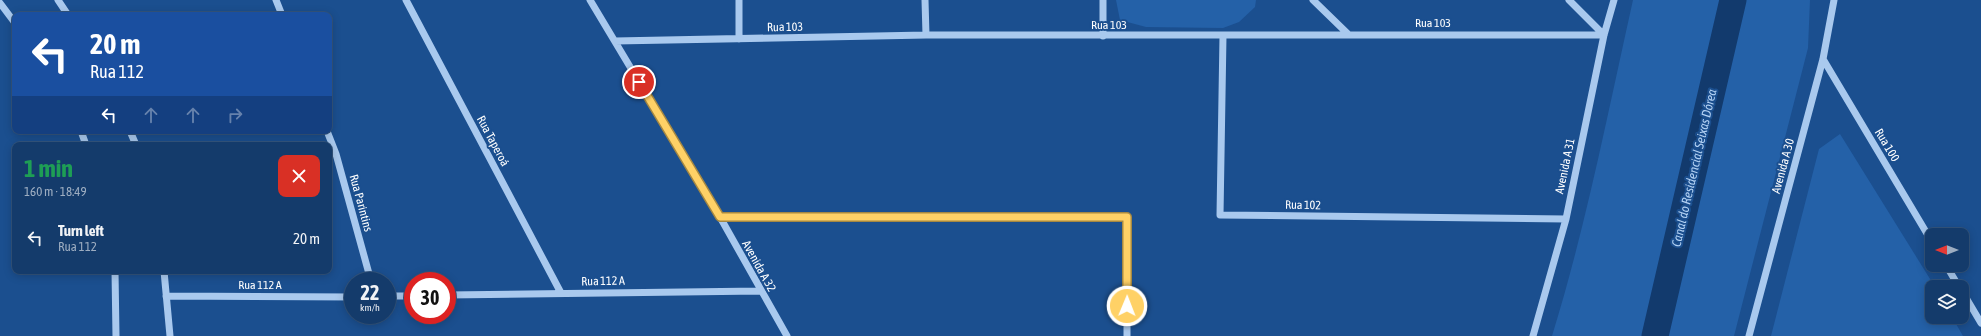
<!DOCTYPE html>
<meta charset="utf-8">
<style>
body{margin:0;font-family:"Asap Condensed",sans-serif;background:#1d4271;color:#f1f3f6;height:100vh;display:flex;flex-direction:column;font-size:15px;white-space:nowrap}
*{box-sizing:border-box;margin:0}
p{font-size:13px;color:#9dadc1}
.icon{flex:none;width:22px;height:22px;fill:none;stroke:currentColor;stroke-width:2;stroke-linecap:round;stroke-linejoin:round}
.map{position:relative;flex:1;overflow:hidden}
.sheet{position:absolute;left:12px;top:142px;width:320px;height:132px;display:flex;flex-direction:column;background:#143b6b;border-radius:8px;box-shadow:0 2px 10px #0003,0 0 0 1px #33557e}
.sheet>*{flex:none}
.top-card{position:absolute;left:12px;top:12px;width:320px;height:122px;border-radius:8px;box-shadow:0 2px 10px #0003,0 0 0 1px #33557e;background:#1a4fa0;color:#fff;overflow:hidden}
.needle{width:26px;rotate:270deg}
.fabs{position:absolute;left:1925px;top:228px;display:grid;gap:8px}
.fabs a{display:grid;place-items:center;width:44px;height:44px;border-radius:8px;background:#143b6b;box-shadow:0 2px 10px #0003,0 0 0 1px #33557e;font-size:20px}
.speed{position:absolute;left:344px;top:272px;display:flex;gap:8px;font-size:20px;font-weight:700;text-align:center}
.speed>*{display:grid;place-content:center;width:52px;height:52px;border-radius:50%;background:#143b6b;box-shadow:0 2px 10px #0003,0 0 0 1px #33557e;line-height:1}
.speed small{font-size:10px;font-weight:400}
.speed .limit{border:6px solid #d22;background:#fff;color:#111}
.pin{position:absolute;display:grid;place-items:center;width:34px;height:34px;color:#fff;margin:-17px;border:2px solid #fff;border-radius:50%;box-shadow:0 1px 4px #0007}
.me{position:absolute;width:44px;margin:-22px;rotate:1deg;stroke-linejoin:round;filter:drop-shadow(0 0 3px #0008)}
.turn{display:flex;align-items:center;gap:14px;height:84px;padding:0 12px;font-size:18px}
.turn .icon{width:52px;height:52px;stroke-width:2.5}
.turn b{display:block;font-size:28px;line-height:34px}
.lanes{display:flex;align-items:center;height:38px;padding:0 12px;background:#0003;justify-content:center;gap:20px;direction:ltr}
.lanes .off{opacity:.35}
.round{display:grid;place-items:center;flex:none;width:42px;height:42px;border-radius:8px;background:#1d4271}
.summary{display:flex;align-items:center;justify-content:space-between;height:68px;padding:0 12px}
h1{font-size:24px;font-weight:700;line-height:30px;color:#1e9e55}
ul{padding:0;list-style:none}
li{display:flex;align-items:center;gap:12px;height:56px;padding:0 12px}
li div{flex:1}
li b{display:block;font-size:15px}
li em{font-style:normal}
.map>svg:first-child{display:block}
.green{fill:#2461a8}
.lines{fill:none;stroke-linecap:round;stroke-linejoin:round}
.canal{stroke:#123a6d;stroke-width:27}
.minor{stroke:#a9c9ee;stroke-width:7}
.route-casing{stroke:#a68842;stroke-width:10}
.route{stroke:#ffd166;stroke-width:7}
.labels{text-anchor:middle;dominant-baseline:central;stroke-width:4;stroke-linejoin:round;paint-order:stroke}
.street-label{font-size:12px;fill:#fff;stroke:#1b4f8f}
.water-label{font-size:13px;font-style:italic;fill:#b5d3f5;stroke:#1b4f8f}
</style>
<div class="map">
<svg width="1981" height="336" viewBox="0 0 1981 336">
<rect width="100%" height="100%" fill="#1b4f8f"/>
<path class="green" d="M1116 0H1256L1255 7 1239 22 1223 28 1146 27 1120 20Z
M1633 0H1810L1808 48 1734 336H1552C1586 226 1608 112 1633 0Z
M1840 134 1935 287H1932V317H1952L1963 336H1771L1819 149Z"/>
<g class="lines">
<path class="canal" d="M1655 336 1733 0"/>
<path class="minor" d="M58 0 68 15
M276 0 282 15
M406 0 561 293
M590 0 720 217 787 336
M925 0 926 35
M1103 0V36
M1313 0 1348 34
M1569 0 1604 35
M0 3 15 23
M1223 36 1220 215 1566 219
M739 39V0
M615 41 926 35H1604
M1823 59 1932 242
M81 131 86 145
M130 131 136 145
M327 131 336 154 371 281
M720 217H1127V336
M1946 265 1959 287
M115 271 116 336
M164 271 170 336
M1962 291 1981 323
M447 295 760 291
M166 296 353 297
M387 296H413
M1533 336 1566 219 1604 35 1614 0
M1749 336 1823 59 1834 0"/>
</g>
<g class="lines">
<g class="route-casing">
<path id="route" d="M639 82 720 217H1127V306"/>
</g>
<use href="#route" class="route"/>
</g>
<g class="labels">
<g class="street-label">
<text x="1433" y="23">Rua 103</text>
<text x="1109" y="25">Rua 103</text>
<text transform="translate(785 27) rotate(-1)">Rua 103</text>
<text transform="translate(493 141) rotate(62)">Rua Taperoá</text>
<text transform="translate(1887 145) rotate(59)">Rua 100</text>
<text transform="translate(1565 166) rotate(-78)">Avenida A 31</text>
<text transform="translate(1783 166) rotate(-75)">Avenida A 30</text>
<text transform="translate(361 203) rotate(75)">Rua Parintins</text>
<text transform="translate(1303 205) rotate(1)">Rua 102</text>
<text transform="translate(759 266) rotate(61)">Avenida A 32</text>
<text transform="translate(603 281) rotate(-1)">Rua 112 A</text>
<text x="260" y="285">Rua 112 A</text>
</g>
<g class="water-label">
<text transform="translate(1694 168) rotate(-77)">Canal do Residencial Seixas Dórea</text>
</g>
</g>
</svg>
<div class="fabs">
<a><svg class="needle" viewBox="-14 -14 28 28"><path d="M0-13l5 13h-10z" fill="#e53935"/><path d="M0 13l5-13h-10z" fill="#9dadc1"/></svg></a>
<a><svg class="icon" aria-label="layers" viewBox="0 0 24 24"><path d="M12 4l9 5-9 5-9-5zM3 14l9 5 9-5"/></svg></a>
</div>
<div class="speed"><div>22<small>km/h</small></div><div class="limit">30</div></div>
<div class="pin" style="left:639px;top:82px;background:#d93025"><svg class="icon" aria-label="arrive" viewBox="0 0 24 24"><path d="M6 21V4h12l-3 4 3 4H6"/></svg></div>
<svg class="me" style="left:1127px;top:306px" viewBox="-20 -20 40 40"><circle r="17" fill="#ffd166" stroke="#fff" stroke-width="3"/><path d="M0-11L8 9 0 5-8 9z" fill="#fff"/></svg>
<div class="top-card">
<div class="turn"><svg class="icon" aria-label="left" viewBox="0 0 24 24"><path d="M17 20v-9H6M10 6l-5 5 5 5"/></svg><div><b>20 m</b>Rua 112</div></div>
<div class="lanes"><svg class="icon" aria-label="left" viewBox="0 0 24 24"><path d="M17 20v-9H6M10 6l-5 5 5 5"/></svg><svg class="icon off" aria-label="ahead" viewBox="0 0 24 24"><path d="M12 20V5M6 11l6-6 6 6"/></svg><svg class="icon off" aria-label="ahead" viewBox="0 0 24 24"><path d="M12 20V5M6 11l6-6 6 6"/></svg><svg class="icon off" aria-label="right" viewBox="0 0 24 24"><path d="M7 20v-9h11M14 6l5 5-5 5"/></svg></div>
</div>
<section class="sheet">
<div class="summary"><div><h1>1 min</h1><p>160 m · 18:49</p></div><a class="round" style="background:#d93025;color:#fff"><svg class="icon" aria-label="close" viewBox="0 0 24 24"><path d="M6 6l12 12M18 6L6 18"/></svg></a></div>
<ul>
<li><svg class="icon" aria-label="left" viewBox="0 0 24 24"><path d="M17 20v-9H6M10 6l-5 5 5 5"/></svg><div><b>Turn left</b><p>Rua 112</p></div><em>20 m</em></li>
</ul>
</section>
</div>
